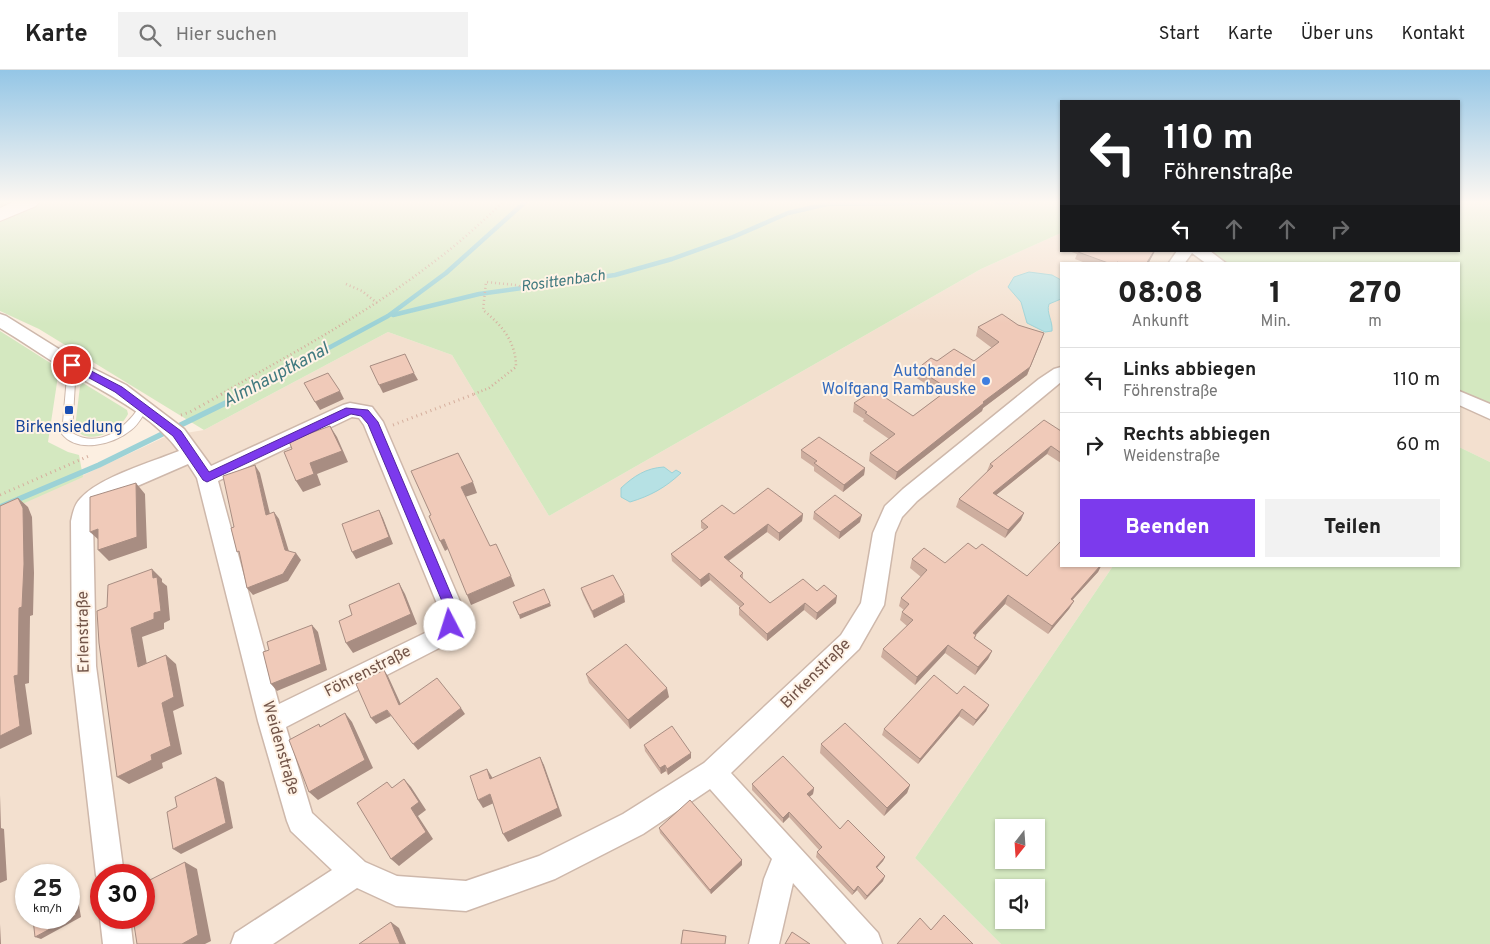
<!DOCTYPE html>
<html lang="de">
<meta charset="utf-8">
<style>
body{margin:0;font-family:Overpass,sans-serif;background:#f2f2f2;color:#222;height:100vh;display:flex;flex-direction:column;font-size:19px;white-space:nowrap}
*{box-sizing:border-box;margin:0}
p{font-size:16px;color:#767676}
.icon{flex:none;width:28px;height:28px;fill:none;stroke:currentColor;stroke-width:2;stroke-linecap:round;stroke-linejoin:round}
.map{position:relative;flex:1;overflow:hidden}
.sheet{position:absolute;left:1060px;top:192px;width:400px;height:305px;display:flex;flex-direction:column;background:#fff;border-radius:0px;box-shadow:0 1px 4px #0004}
.sheet>*{flex:none}
.banner{position:absolute;left:1060px;top:30px;width:400px;height:152px;border-radius:0px;box-shadow:0 1px 4px #0004;background:#202124;color:#fff;overflow:hidden}
.needle{width:32px;rotate:197deg}
.tools{position:absolute;left:995px;top:749px;display:grid;gap:10px}
.tools a{display:grid;place-items:center;width:50px;height:50px;border-radius:0px;background:#fff;box-shadow:0 1px 4px #0004;font-size:25px}
.speed{position:absolute;left:15px;top:794px;display:flex;gap:10px;font-size:25px;font-weight:700;text-align:center}
.speed>*{display:grid;place-content:center;width:65px;height:65px;border-radius:50%;background:#fff;box-shadow:0 1px 4px #0004;line-height:1}
.speed small{font-size:12px;font-weight:400}
.speed .limit{border:8px solid #d22;background:#fff;color:#111}
.pin{position:absolute;display:grid;place-items:center;width:42px;height:42px;color:#fff;margin:-21px;border:2px solid #fff;border-radius:50%;box-shadow:0 1px 5px #0007}
.me{position:absolute;width:55px;margin:-28px;rotate:355deg;stroke-linejoin:round;filter:drop-shadow(0 0 4px #0008)}
.turn{display:flex;align-items:center;gap:18px;height:105px;padding:0 20px;font-size:22px}
.turn .icon{width:65px;height:65px;stroke-width:2.5}
.turn b{display:block;font-size:35px;line-height:42px}
.lanes{display:flex;align-items:center;height:48px;padding:0 20px;background:#0003;justify-content:center;gap:25px;direction:ltr}
.lanes .off{opacity:.35}
.eta{display:flex;justify-content:space-evenly;align-items:center;height:85px;text-align:center}
.eta b{font-size:30px;font-weight:800;line-height:35px}
.action{display:flex;gap:10px;margin-top:auto;padding:10px 20px}
.action a{flex:1;height:58px;border-radius:0px;background:#7c3aed;color:#fff;font-size:20px;font-weight:800;line-height:58px;text-align:center}
.action a+a{background:#f2f2f2;color:#222}
ul{padding:0;list-style:none}
li{display:flex;align-items:center;gap:15px;height:65px;padding:0 20px;border-top:1px solid #e0e0e0}
li div{flex:1}
li b{display:block;font-size:19px}
li em{font-style:normal}
header{display:flex;align-items:center;gap:30px;box-sizing:border-box;height:70px;padding:0 25px;background:#fff;border-bottom:1px solid #e0e0e0}
header strong{font-size:24px}
nav{display:flex;gap:28px;margin-inline-start:auto;font-size:18px}
.search{width:350px;height:45px;background:#f2f2f2;display:flex;align-items:center;gap:12px;box-sizing:border-box;padding:0 18px;border-radius:0px;color:#767676;font-size:19px}
.map>svg:first-child{display:block}
.residential{fill:#f3e0cf;fill-rule:evenodd}
.green{fill:#d4e8c0;fill-rule:evenodd}
.water{fill:#b6e1e4;stroke:#9cd2d6}
.lines{fill:none;stroke-linecap:round;stroke-linejoin:round}
.stream-far1{stroke:#9cd2d6;stroke-width:4.5}
.stream{stroke:#9cd2d6;stroke-width:5.5}
.service-casing{stroke:#ceb8ab;stroke-width:2}
.minor-casing{stroke:#ceb8ab;stroke-width:3}
.secondary-casing{stroke:#d1b7a8;stroke-width:2}
.path-far1{stroke:#d5ae9d;stroke-width:2.5;stroke-dasharray:1 3;stroke-linecap:butt}
.path{stroke:#d5ae9d;stroke-width:3;stroke-dasharray:1 4;stroke-linecap:butt}
.service{fill:#fff;fill-rule:evenodd}
.minor{fill:#fff;fill-rule:evenodd}
.secondary{fill:#fff;fill-rule:evenodd}
.wall{fill:#ceae9f}
.shaded-wall{fill:#a88d82}
.building{fill:#f0cab9;stroke:#a88d82}
.route{fill:#7c3aed;stroke:#51269a}
.shop-dot{fill:#3f7fe0;stroke:#fff3e6;stroke-width:2}
.transit-dot{fill:#1a4fb4;stroke:#fff3e6;stroke-width:2}
.labels{text-anchor:middle;dominant-baseline:central;stroke-width:4;stroke-linejoin:round;paint-order:stroke}
.far-water-label{font-size:15px;font-style:italic;fill:#40797f;stroke:#fff3e6}
.shop-label{font-size:16px;fill:#366cbe;stroke:#fff3e6;text-anchor:end}
.transit-label{font-size:16px;fill:#164399;stroke:#fff3e6}
.street-label{font-size:16px;fill:#725448;stroke:#fff3e6}
.water-label{font-size:18px;font-style:italic;fill:#40797f;stroke:#fff3e6}
</style>
<header>
<strong>Karte</strong>
<div class="search"><svg class="icon" aria-label="search" viewBox="0 0 24 24"><circle cx="10" cy="10" r="6"/><path d="M15 15l6 6"/></svg>Hier suchen</div>
<nav><a>Start</a><a>Karte</a><a>Über uns</a><a>Kontakt</a></nav>
</header>
<div class="map">
<svg width="1490" height="874" viewBox="0 0 1490 874">
<rect width="100%" height="100%" fill="#fcefe1"/>
<path class="residential" d="M1061 163V181H1191L1215 194H1061V496H1113L915 788 1001 874H0V444L167 366 204 360 388 262 452 285 549 446 981 199ZM26 805H69V848H26ZM101 805H144V848H101Z
M1459 331 1490 346V392L1459 377Z"/>
<path class="green" d="M0 132H1061V163L981 199 549 446 452 285 388 262 204 360 39 259 0 241Z
M1459 132H1490V346L1459 331V194H1215L1191 181H1459Z
M0 261 52 294 58 306 48 372 68 382 79 385 83 407 0 444Z
M83 313 127 340 128 344C121 360 87 378 75 358L80 316Z
M1459 377 1490 392V874H1001L915 788 1113 496H1459ZM1004 758H1036V790H1004ZM1004 818H1036V850H1004Z"/>
<path class="water" d="M1029 202 1052 205 1061 210V229L1049 234C1046 243 1053 251 1052 261L1045 262 1027 253 1021 232 1008 217 1014 207Z
M664 397 672 403 676 400 681 403C665 418 650 426 630 432L621 427V418C634 406 646 398 664 397Z"/>
<g class="lines">
<path class="stream-far1" d="M996 132H1018
M393 245 479 224 615 205 672 189 733 167 788 143 827 134 970 132
M243 324 388 246 446 203 525 132"/>
<path class="stream" d="M0 437 99 395 246 323"/>
<g class="service-casing">
<path id="service" d="M72 292 76 295 72 363C99 379 125 359 140 336H146L148 338C142 346 139 354 131 360 114 374 78 384 62 364L68 295Z"/>
</g>
<g class="minor-casing">
<path id="minor" d="M1177 181H1210L1227 194H1207L1192 183 1184 194H1168Z
M0 244 6 246 78 291 126 315 184 359 211 396 343 335 350 333 372 337 383 352 462 536C462 560 459 562 441 577L286 657 312 743 365 792 397 806 466 811 539 786 623 744 704 693 841 565 861 533 873 463 885 436 903 419 1039 309 1054 299 1061 297V312L917 431 902 447 895 463 884 535 859 579 731 703 878 863 882 874H847L793 813 779 874H749L764 809 772 789 710 719 643 764 555 809 466 841 396 836 357 818 273 874H231L235 863 332 800 291 761 287 751 258 651 197 408 188 394 112 427C102 434 95 438 93 451L96 596 124 805H101V816L100 815 96 805 72 596 71 451C73 443 74 435 80 429 99 407 152 392 179 381 152 344 103 322 65 299 43 286 22 271 0 258ZM352 347 359 348 364 355 438 536V551L425 563 279 634 218 411Z
M1459 321 1490 334V349L1459 335Z
M101 845V848H130L133 874H103L100 848Z"/>
</g>
<g class="secondary-casing">
<path id="secondary" d="M13 132H39L36 136 0 151V138Z"/>
</g>
<path class="path-far1" d="M346 214 362 221 377 233
M221 324C293 283 366 244 431 194 457 175 480 154 503 132
M474 324 489 318 516 297C516 272 502 255 483 240L486 212 516 215 532 220"/>
<path class="path" d="M181 345 190 342 224 323
M393 355 477 323
M0 425 91 385"/>
<use href="#service" class="service"/>
<use href="#minor" class="minor"/>
<use href="#secondary" class="secondary"/>
</g>
<path class="wall" d="M1069 181H1155L1148 194H1088L1075 189 1077 184Z
M1018 255 1041 271 1027 305 983 338 982 341 895 410 869 391 870 383 889 369 863 351 864 349 853 342 854 333 913 346 942 324 915 307 917 299 937 291H974L992 278 976 266 978 257Z
M1061 361V393L1047 384 996 425 1021 450 1005 468 956 437 959 429 988 402 987 401 990 394Z
M801 380 865 398 864 405 843 422 814 401V397L801 388Z
M814 442 860 452 839 469 813 449Z
M734 444H803L802 451 779 471 767 462 729 491 743 503V509L770 533 817 521 836 533 816 550 804 540 767 571 739 545V538L740 537 710 510 701 517 672 491 671 484 704 460 701 458V451Z
M976 479 1027 506 1061 496H1101L1098 502 1072 530 1074 531 1069 539 1048 564 1005 534 976 565 975 569 992 581 988 589 975 605 945 583 915 615 881 587 883 579 907 556 900 550 902 542 904 540 899 536 901 528 921 507 910 498 912 489 945 493Z
M581 518 625 532 594 548 583 525Z
M586 604 669 627 630 659 589 613Z
M957 624 989 635 986 641 973 656 959 646 918 694 882 665 884 659Z
M821 674 910 715 907 723 884 746 820 683Z
M644 675 691 688 668 705 666 701 661 704 645 681Z
M752 714 814 718 813 724 809 727 840 759 885 787 883 791 877 798 883 811 865 830 857 820 852 825 816 787 817 782 819 780 789 747 783 753 752 720Z
M659 758 742 790V795L711 824 660 763Z"/>
<path class="shaded-wall" d="M1154 181H1155L1148 194H1146Z
M1044 263 1027 305 983 338 982 341 895 410 897 402 983 332Z
M414 303 418 310 383 323 379 315Z
M340 321 344 329 320 340 315 332Z
M330 356 337 367 348 392 317 404 321 415 303 422 296 411 310 393Z
M1051 376 1047 384 990 430 993 423Z
M255 395 260 403 272 452 266 445Z
M865 398 864 405 843 422 844 415Z
M473 412 477 423 465 427 461 417Z
M136 413 145 424 147 478 109 491 98 480Z
M18 428 28 437 32 447 34 503 33 545 30 546 29 613 25 614 32 664 0 679V666L14 606Z
M379 440 383 448 393 474 356 489 352 482Z
M274 442 279 449 291 488 285 480Z
M1024 443 1021 450 1005 468 1008 460Z
M803 444 802 451 779 471V463Z
M862 445 860 452 839 469 840 462Z
M768 454 767 462 724 494V487Z
M98 459 101 472 90 462Z
M444 469 448 479 445 481 440 471Z
M296 483 301 490 288 511 253 525 247 518Z
M1100 496H1101L1098 502 1066 537 1071 529Z
M152 499 162 509V512L167 516 170 550 164 553V559L142 567 149 606 138 597 131 558 154 543Z
M709 503 710 510 701 517 700 510Z
M511 506 515 516 471 535 467 525Z
M399 513 405 524 417 554 353 583 346 573Z
M624 525 625 532 594 548 592 541Z
M1008 525 1005 534 970 571 973 563Z
M837 526 836 533 816 550 817 543Z
M1074 531 1069 539 1048 564 1052 556Z
M550 533 551 536 520 549 519 545Z
M805 533 804 540 767 571V564Z
M312 555 318 562 327 600 277 621 271 614Z
M948 575 945 583 915 615 917 607Z
M992 581 988 589 975 605 978 597Z
M166 585 176 594 184 636 173 641 182 684 162 693 163 698 129 714 117 707 151 685 162 633Z
M384 600 388 606 404 641 399 635Z
M667 618 669 627 630 659 628 650Z
M989 635 986 641 973 656 976 650Z
M461 638 465 644 418 680 413 674Z
M962 639 959 646 918 694 920 689Z
M387 640 391 646 376 654 371 648Z
M345 643 352 652 373 698 318 730 309 722Z
M691 683V688L668 705 667 699Z
M540 687 544 695 562 746 508 772 503 764Z
M665 695 666 701 661 704 660 698Z
M487 699 492 707 496 718 490 709Z
M216 707 224 712 233 758 181 784 173 779Z
M404 709 411 717 426 740 418 746 433 769 399 796 391 789 411 738Z
M910 715 907 723 884 746 887 738Z
M814 718 813 724 806 730 807 724Z
M490 724 496 732 483 738 478 730Z
M0 725 1 758 4 759 7 810 0 813Z
M789 742V747L783 753V748Z
M885 787 883 791 874 801 876 797Z
M742 790V795L711 824 710 820Z
M185 792 197 799 211 871 205 874H182Z
M885 806 883 811 865 830 867 826Z
M858 816 857 820 852 825 854 821Z
M73 827 78 830 81 847 41 869 35 867Z
M391 852 399 858 406 874H400Z
M0 854 1 874H0Z"/>
<path class="building" d="M1078 181H1154L1146 194H1123L1117 192 1116 194H1111L1078 182Z
M1002 244 1018 255 1044 263 1030 297 983 332 984 333 897 402 870 383 895 364 865 343 867 342 854 333 874 320 913 346 949 319 917 299 931 288 937 291 954 279 974 291 999 272 978 257Z
M405 284 414 303 379 315 370 296Z
M328 303 340 321 315 332 304 313Z
M1044 350 1061 361V383L1051 376 993 423 1024 443 1008 460 959 429 993 396 990 394Z
M330 356 342 381 310 393 314 404 296 411 284 382 292 379 289 371Z
M819 367 865 398 844 415 814 393 817 391 801 380Z
M458 383 473 412 461 417 490 476 496 474 511 506 467 525 444 469 440 471 429 446 431 445 411 401Z
M255 395 266 445 274 442 285 480 296 483 283 504 247 518 239 481 237 482 231 458 234 457 223 406Z
M136 413 137 467 98 480V459L90 462V427Z
M768 418 803 444 779 463 768 454 724 487 743 503 740 506 770 533 803 509 817 521 824 515 837 526 817 543 805 533 767 564 739 538 744 534 709 503 700 510 671 484 708 457 701 451 722 435 734 444Z
M835 425 862 445 840 462 814 442Z
M18 428 23 438 24 494 22 537 19 538 18 605 14 606 20 656 0 666V436Z
M379 440 389 467 352 482 342 454Z
M1061 471V496H1100L1071 529 1074 531 1052 556 1008 525 973 563 976 565 974 568 992 581 978 597 948 575 917 607 883 579 913 550 902 542 909 534 901 528 927 500 912 489 924 478 945 493 968 473 976 479 982 474 1027 506Z
M152 499 153 508 157 507 161 541 154 543V549L131 558 138 597 166 585 174 627 162 633 171 676 151 685 152 690 117 707 99 573 97 541 107 537 108 515Z
M613 505 624 525 592 541 581 518Z
M399 513 411 544 346 573 339 551 352 545 349 535Z
M544 519 550 533 519 545 513 532Z
M312 555 321 594 271 614 263 582 269 580 267 572Z
M626 574 667 618 628 650 586 604Z
M384 600 399 635 437 608 461 638 413 674 387 640 371 648 356 614Z
M934 605 957 624 964 616 989 635 976 650 962 639 920 689 884 659Z
M345 643 365 690 309 722 289 670 319 654 320 657Z
M845 653 910 715 887 738 821 674Z
M672 656 691 683 667 699 665 695 660 698 644 675Z
M783 686 814 718 807 724 840 759 848 750 885 787 876 797 885 806 867 826 858 816 854 821 817 782 822 777 789 742 783 748 752 714Z
M540 687 558 738 503 764 490 724 478 730 470 706 487 699 490 709Z
M216 707 226 753 173 779 167 742 177 737 175 727Z
M404 709 419 732 411 738 426 762 391 789 357 733 387 712 392 718Z
M690 730 742 790 710 820 659 758Z
M185 792 198 865 182 874H137L133 848H144V813Z
M73 827 76 845 35 867 33 849 35 848H69V830Z
M944 845 973 874H897L920 848 931 860Z
M391 852 400 874H359Z
M683 860 726 866 725 874H681Z
M792 862 810 874H785Z"/>
<linearGradient id="sky" x2="0" y2="1"><stop stop-color="#94c6e6"/><stop offset="0.52" stop-color="#fef8f2"/><stop offset="1" stop-color="#fef8f2" stop-opacity="0"/></linearGradient>
<rect width="1490" height="254" fill="url(#sky)"/>
<path class="route" d="M72 291 122 317 181 361 209 402 346 338 368 340 378 352 456 536V555L454 559 450 560 445 559 443 555 444 536 368 354 361 346 351 344 207 412 203 410 173 366 115 322 69 297 67 295Z"/>
<circle class="shop-dot" cx="986" cy="311" r="5"/>
<rect class="transit-dot" x="64" y="335" width="10" height="10" rx="2.5"/>
<g class="labels">
<g class="far-water-label">
<text transform="translate(563 212) rotate(-8)">Rosittenbach</text>
</g>
<g class="shop-label">
<text x="976" y="302">Autohandel<tspan x="976" dy="18">Wolfgang Rambauske</tspan></text>
</g>
<g class="transit-label">
<text x="69" y="358">Birkensiedlung</text>
</g>
<g class="street-label">
<text transform="translate(84 562) rotate(-91)">Erlenstraße</text>
<text transform="translate(368 602) rotate(-27)">Föhrenstraße</text>
<text transform="translate(816 604) rotate(-45)">Birkenstraße</text>
<text transform="translate(280 678) rotate(74)">Weidenstraße</text>
</g>
<g class="water-label">
<text transform="translate(276 306) rotate(-28)">Almhauptkanal</text>
</g>
</g>
</svg>
<div class="tools">
<a><svg class="needle" viewBox="-14 -14 28 28"><path d="M0-13l5 13h-10z" fill="#e53935"/><path d="M0 13l5-13h-10z" fill="#767676"/></svg></a>
<a><svg class="icon" aria-label="sound" viewBox="0 0 24 24"><path d="M4 9h4l5-4v14l-5-4H4zM17 9q2 3 0 6"/></svg></a>
</div>
<div class="speed"><div>25<small>km/h</small></div><div class="limit">30</div></div>
<div class="pin" style="left:72px;top:295px;background:#d93025"><svg class="icon" aria-label="arrive" viewBox="0 0 24 24"><path d="M6 21V4h12l-3 4 3 4H6"/></svg></div>
<svg class="me" style="left:450px;top:555px" viewBox="-20 -20 40 40"><circle r="19" fill="#fff"/><path d="M0-13L10 11 0 6-10 11z" fill="#7c3aed"/></svg>
<div class="banner">
<div class="turn"><svg class="icon" aria-label="left" viewBox="0 0 24 24"><path d="M17 20v-9H6M10 6l-5 5 5 5"/></svg><div><b>110 m</b>Föhrenstraße</div></div>
<div class="lanes"><svg class="icon" aria-label="left" viewBox="0 0 24 24"><path d="M17 20v-9H6M10 6l-5 5 5 5"/></svg><svg class="icon off" aria-label="ahead" viewBox="0 0 24 24"><path d="M12 20V5M6 11l6-6 6 6"/></svg><svg class="icon off" aria-label="ahead" viewBox="0 0 24 24"><path d="M12 20V5M6 11l6-6 6 6"/></svg><svg class="icon off" aria-label="right" viewBox="0 0 24 24"><path d="M7 20v-9h11M14 6l5 5-5 5"/></svg></div>
</div>
<section class="sheet">
<div class="eta">
<div><b>08:08</b><p>Ankunft</p></div>
<div><b>1</b><p>Min.</p></div>
<div><b>270</b><p>m</p></div>
</div>
<ul>
<li><svg class="icon" aria-label="left" viewBox="0 0 24 24"><path d="M17 20v-9H6M10 6l-5 5 5 5"/></svg><div><b>Links abbiegen</b><p>Föhrenstraße</p></div><em>110 m</em></li>
<li><svg class="icon" aria-label="right" viewBox="0 0 24 24"><path d="M7 20v-9h11M14 6l5 5-5 5"/></svg><div><b>Rechts abbiegen</b><p>Weidenstraße</p></div><em>60 m</em></li>
</ul>
<div class="action"><a>Beenden</a><a>Teilen</a></div>
</section>
</div>
